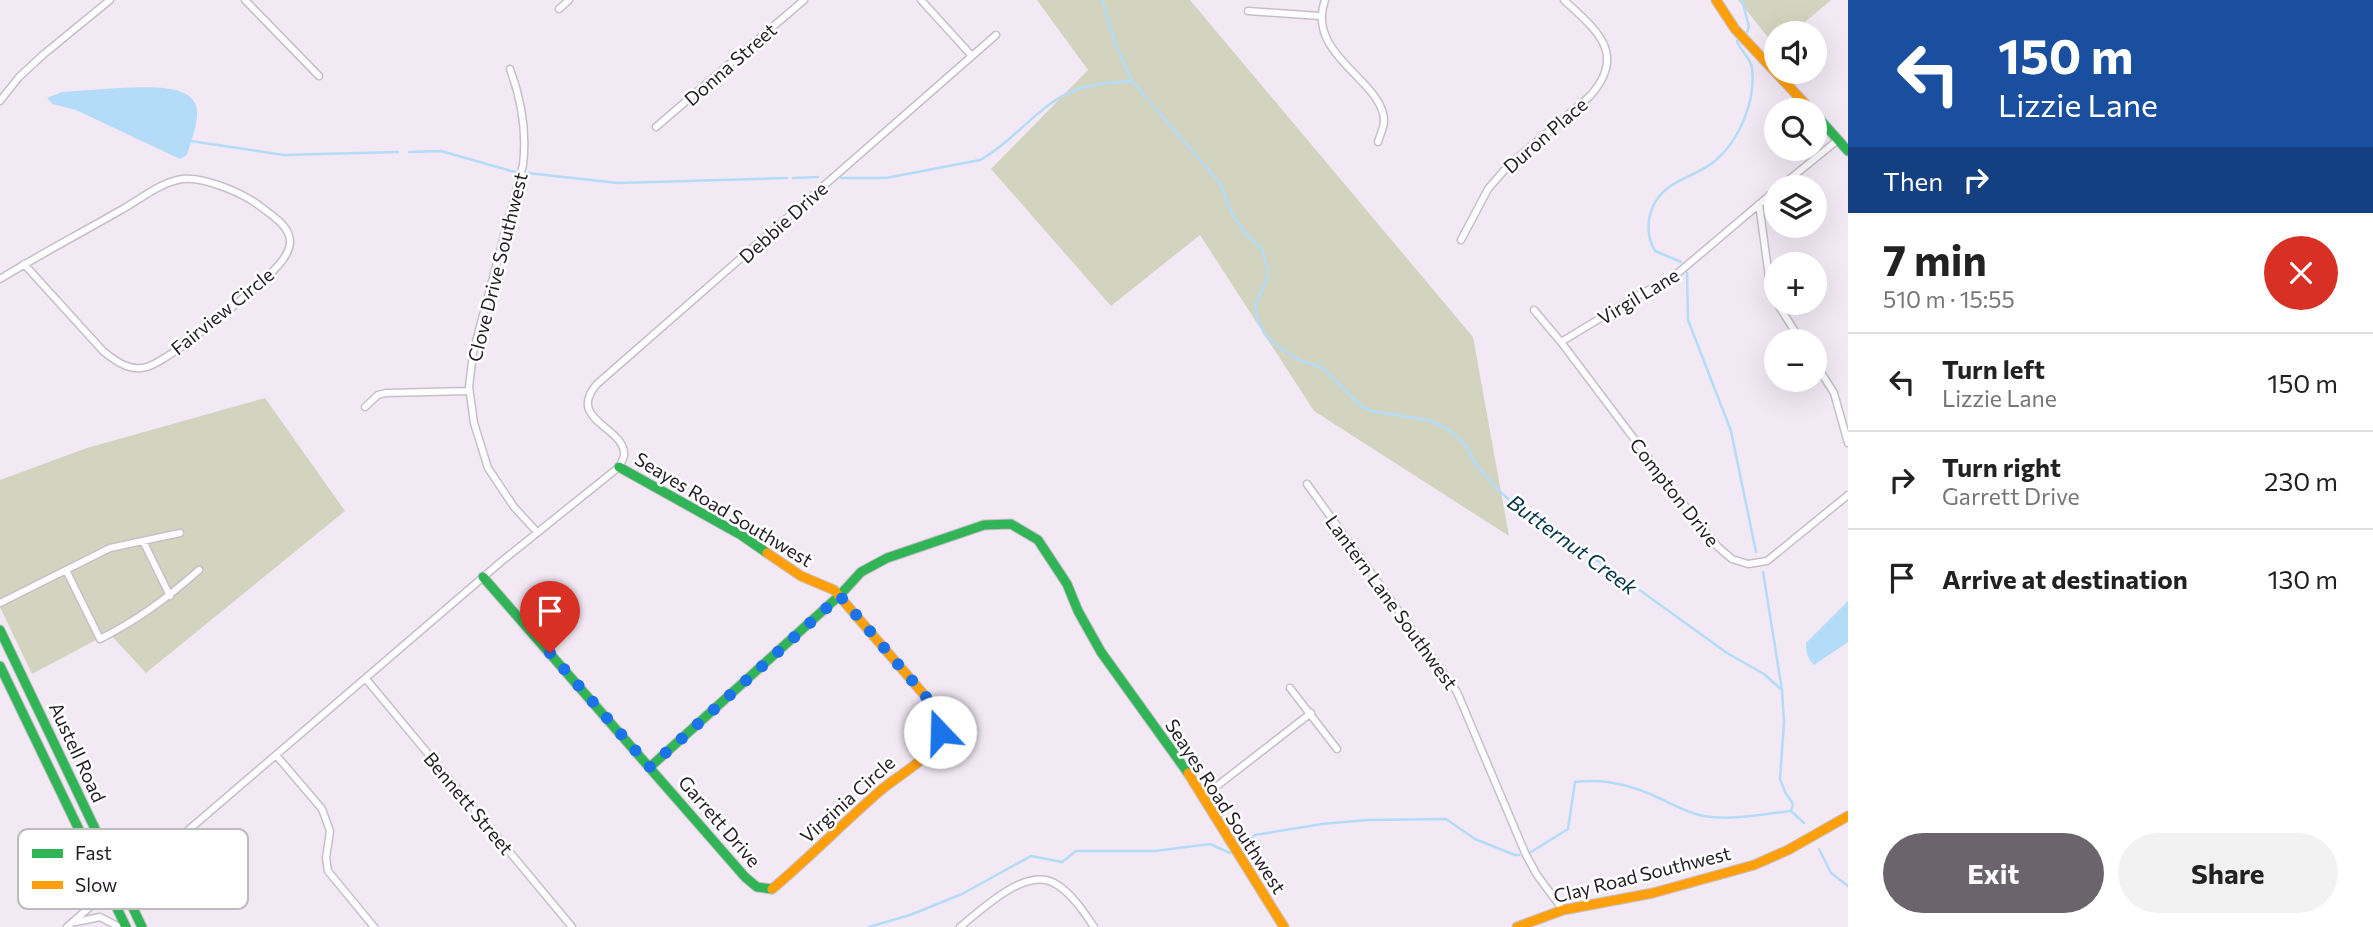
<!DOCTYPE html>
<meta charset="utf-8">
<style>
body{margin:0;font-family:Commissioner,sans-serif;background:#f2f2f2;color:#222;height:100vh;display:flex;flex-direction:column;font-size:26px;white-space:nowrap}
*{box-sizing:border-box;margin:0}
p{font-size:23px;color:#767676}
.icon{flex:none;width:38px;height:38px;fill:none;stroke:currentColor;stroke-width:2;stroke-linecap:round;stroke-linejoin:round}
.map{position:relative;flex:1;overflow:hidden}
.drawer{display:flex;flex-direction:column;background:#fff;width:525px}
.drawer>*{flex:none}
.top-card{background:#1a4fa0;color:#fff;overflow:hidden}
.fabs{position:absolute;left:1764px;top:21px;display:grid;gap:14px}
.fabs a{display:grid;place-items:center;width:63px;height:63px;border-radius:50%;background:#fff;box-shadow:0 7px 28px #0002;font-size:35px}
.pin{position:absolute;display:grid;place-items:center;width:60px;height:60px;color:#fff;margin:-72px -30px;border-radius:50% 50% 50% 0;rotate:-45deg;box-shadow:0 0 7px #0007}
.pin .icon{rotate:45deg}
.me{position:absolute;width:77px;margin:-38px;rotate:339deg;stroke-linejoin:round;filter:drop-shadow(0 0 5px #0008)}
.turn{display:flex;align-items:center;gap:24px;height:147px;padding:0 35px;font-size:32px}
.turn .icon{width:91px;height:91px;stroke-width:2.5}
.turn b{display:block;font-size:49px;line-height:60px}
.then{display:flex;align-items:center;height:66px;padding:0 35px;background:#0003;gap:14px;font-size:26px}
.round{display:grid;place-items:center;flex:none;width:74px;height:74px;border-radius:37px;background:#f2f2f2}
.summary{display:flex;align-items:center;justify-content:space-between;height:119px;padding:0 35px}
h1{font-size:42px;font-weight:700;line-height:52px}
.button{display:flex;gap:14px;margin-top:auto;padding:14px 35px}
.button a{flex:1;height:80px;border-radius:42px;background:#6b646d;color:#fff;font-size:28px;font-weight:700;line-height:80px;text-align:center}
.button a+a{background:#f2f2f2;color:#222}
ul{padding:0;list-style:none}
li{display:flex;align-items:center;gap:21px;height:98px;padding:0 35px;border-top:2px solid #e0e0e0}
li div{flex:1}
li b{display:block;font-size:26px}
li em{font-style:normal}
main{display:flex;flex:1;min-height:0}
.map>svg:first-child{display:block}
.green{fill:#d3d4bf}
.water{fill:#b4dcf8}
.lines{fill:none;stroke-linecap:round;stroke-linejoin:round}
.stream{stroke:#b4dcf8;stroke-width:2.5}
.street-casing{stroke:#c6bfc8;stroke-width:9}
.fast-casing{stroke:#c6bfc8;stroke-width:11}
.slow-casing{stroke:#c6bfc8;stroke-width:11}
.street{stroke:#fdfcfe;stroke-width:6}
.fast{stroke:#30b455;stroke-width:9}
.slow{stroke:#ff9f0a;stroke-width:9}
.route{stroke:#1a73e8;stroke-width:12;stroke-dasharray:0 21.6}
.labels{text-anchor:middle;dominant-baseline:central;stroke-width:5;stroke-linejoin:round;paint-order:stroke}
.street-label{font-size:19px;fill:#221c24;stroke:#fff}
.water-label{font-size:21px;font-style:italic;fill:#00334a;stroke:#fff}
.key{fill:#fff;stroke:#bdbbbd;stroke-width:2}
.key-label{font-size:19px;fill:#221c24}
</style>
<main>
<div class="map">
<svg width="1848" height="927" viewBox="0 0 1848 927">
<rect width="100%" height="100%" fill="#f2e9f5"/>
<path class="green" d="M1037 0H1190L1473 337 1509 536 1314 411 1200 235 1111 306 991 169 1088 70Z
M1738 0H1831L1792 33H1776V47Z
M265 398 345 511 146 673 109 633 32 674 0 607V480L87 448Z"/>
<path class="water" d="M119 88C141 88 195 81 197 111 198 124 191 141 187 155L180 159 76 110 53 104 47 98 62 92Z
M1848 601V642L1814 665C1807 658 1806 652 1806 643Z"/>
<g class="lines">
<path class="stream" d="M1102 0 1116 46 1132 81 1220 183 1232 214 1246 234 1262 249 1268 271 1266 282 1256 302 1255 312 1264 333 1271 342 1299 360 1321 367 1361 406 1372 411 1427 420 1448 429 1464 444 1476 464 1498 490 1532 519 1609 568 1727 653 1764 674 1782 690
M1742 0 1749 27 1747 32
M191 141 284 155 398 152
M409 152 441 151 515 172
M527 173 618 183 787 178
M793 178 818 177
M841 178H886L980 160C1015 141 1040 102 1078 89 1095 83 1114 83 1132 81
M1681 262 1655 251C1642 228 1649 200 1672 185 1686 176 1702 172 1715 161 1740 140 1756 100 1752 68 1751 58 1739 49 1737 41
M1687 273 1688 320 1731 431 1756 552
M1763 572 1782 690 1784 722 1780 779 1785 792 1793 804 1791 811 1804 823
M1243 846 1255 835 1322 824 1367 820 1446 819 1475 839 1515 855H1519
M1819 849 1831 873 1848 886
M1531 852 1568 829 1575 782C1605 778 1632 785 1659 798 1674 805 1688 813 1704 816 1732 821 1763 814 1791 811
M869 927 910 915 962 894 1031 856 1062 862 1076 851H1155L1210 844 1230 853"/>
<g class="street-casing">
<path id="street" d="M245 0 319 76
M921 0 972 56
M1325 0C1305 55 1384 81 1384 121 1384 127 1380 135 1378 142
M559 9 569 0
M1248 11 1320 16
M510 69C522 101 527 131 523 165L473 353 469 387 474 423 488 468 514 507 537 532
M0 101 19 77 44 54 110 0
M656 127 804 0
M1780 187 1839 139
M1759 204 1769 277 1776 301
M1461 240 1488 189 1507 167 1590 96C1628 53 1596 30 1564 0
M0 279C39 255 81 233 121 210 141 199 159 183 182 179 204 176 245 194 261 207 273 216 291 227 290 243 289 253 281 263 274 270 255 290 170 360 147 367 130 372 115 361 103 351L24 264
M1777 303 1801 341
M1534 310 1561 342 1681 501 1718 547 1732 559 1748 564 1767 561 1848 495
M1561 342 1637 296 1672 278 1776 190
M1815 363 1834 393 1848 443
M365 407 378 395 386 393 469 391
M1307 484 1457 692 1526 855 1537 875 1563 910
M143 541 170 596
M66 570 100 639C139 619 166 599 199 570
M0 603 110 548 180 533
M366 679 572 927
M1290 688 1337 749
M276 755 322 809 330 831 326 858 328 871 374 927
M1204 796 1311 713
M76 922 100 917 119 927
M67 927 108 891 122 887 502 561 619 467C621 463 623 460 624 456 627 427 565 421 597 384L996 35
M960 927C981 910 1025 867 1054 883 1071 892 1084 912 1094 927"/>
</g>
<g class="fast-casing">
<path id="fast" d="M1815 114 1848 151
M619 467 741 535 767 553
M483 577 745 877 757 887 772 889
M0 630 142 927
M0 666 126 927
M650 767 840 595 861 572 887 558 984 525 1011 524 1038 540 1067 584 1078 611 1101 652 1188 773"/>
</g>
<g class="slow-casing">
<path id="slow" d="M1716 0 1735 29 1811 110
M767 553 801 576 834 590 926 697C934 708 945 722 939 736 930 760 898 775 880 791 843 823 809 858 772 889
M1188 773 1284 927
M1517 927 1563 910 1653 893 1754 865 1788 850 1848 816"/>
</g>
<use href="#street" class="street"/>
<use href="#fast" class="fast"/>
<use href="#slow" class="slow"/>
</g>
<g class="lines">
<path class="route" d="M550 653 650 767 840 596 926 697 937 715 940 732"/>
</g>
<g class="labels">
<g class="street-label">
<text transform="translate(730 64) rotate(-41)">Donna Street</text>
<text transform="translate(1545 135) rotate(-41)">Duron Place</text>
<text transform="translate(783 222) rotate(-42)">Debbie Drive</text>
<text transform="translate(497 267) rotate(-76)">Clove Drive Southwest</text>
<text transform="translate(1638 296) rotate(-31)">Virgil Lane</text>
<text transform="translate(222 311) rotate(-39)">Fairview Circle</text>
<text transform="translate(1675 492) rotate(52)">Compton Drive</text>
<text transform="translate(724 509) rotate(31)">Seayes Road Southwest</text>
<text transform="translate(1392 602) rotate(54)">Lantern Lane Southwest</text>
<text transform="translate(78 752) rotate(65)">Austell Road</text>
<text transform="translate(847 799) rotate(-42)">Virginia Circle</text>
<text transform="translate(469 803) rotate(50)">Bennett Street</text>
<text transform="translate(1226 806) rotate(57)">Seayes Road Southwest</text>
<text transform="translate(720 821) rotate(49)">Garrett Drive</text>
<text transform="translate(1642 874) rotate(-14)">Clay Road Southwest</text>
</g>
<g class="water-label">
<text transform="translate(1573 544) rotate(36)">Butternut Creek</text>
</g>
</g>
<rect x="18" y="829" width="230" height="80" rx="10" class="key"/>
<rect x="32" y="849" width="31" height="9" fill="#30b455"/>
<rect x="32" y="881" width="31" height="8" fill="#ff9f0a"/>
<g class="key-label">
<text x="75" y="860">Fast</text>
<text x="75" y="892">Slow</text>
</g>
</svg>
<div class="fabs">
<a><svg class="icon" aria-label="sound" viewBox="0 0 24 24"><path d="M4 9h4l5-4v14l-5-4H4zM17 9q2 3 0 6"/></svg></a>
<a><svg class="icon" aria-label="search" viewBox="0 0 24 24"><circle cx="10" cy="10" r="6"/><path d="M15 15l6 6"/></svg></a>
<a><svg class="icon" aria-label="layers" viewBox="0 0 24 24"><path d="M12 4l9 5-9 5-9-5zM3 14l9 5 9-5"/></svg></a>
<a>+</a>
<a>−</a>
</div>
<div class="pin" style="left:550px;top:653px;background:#d93025"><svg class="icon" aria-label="arrive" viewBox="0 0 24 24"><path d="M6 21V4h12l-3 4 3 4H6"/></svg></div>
<svg class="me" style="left:940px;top:732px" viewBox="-20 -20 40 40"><circle r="19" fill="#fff"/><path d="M0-13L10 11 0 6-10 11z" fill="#1a73e8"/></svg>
</div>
<section class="drawer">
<div class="top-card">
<div class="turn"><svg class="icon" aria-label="left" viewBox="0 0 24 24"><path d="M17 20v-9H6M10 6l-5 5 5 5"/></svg><div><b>150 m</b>Lizzie Lane</div></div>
<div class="then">Then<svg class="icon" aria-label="right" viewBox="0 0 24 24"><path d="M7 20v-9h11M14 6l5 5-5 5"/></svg></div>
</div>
<div class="summary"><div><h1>7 min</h1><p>510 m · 15:55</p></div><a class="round" style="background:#d93025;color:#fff"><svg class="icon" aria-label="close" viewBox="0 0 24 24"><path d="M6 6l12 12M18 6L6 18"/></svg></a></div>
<ul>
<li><svg class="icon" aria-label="left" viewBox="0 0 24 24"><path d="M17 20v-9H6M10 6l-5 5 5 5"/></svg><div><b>Turn left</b><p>Lizzie Lane</p></div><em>150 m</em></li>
<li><svg class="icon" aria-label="right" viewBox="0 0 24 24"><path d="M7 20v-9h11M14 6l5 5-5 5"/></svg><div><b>Turn right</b><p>Garrett Drive</p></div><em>230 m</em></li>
<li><svg class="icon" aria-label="arrive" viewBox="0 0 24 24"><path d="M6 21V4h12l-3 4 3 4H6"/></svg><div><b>Arrive at destination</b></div><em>130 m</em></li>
</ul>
<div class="button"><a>Exit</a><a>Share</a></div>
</section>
</main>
